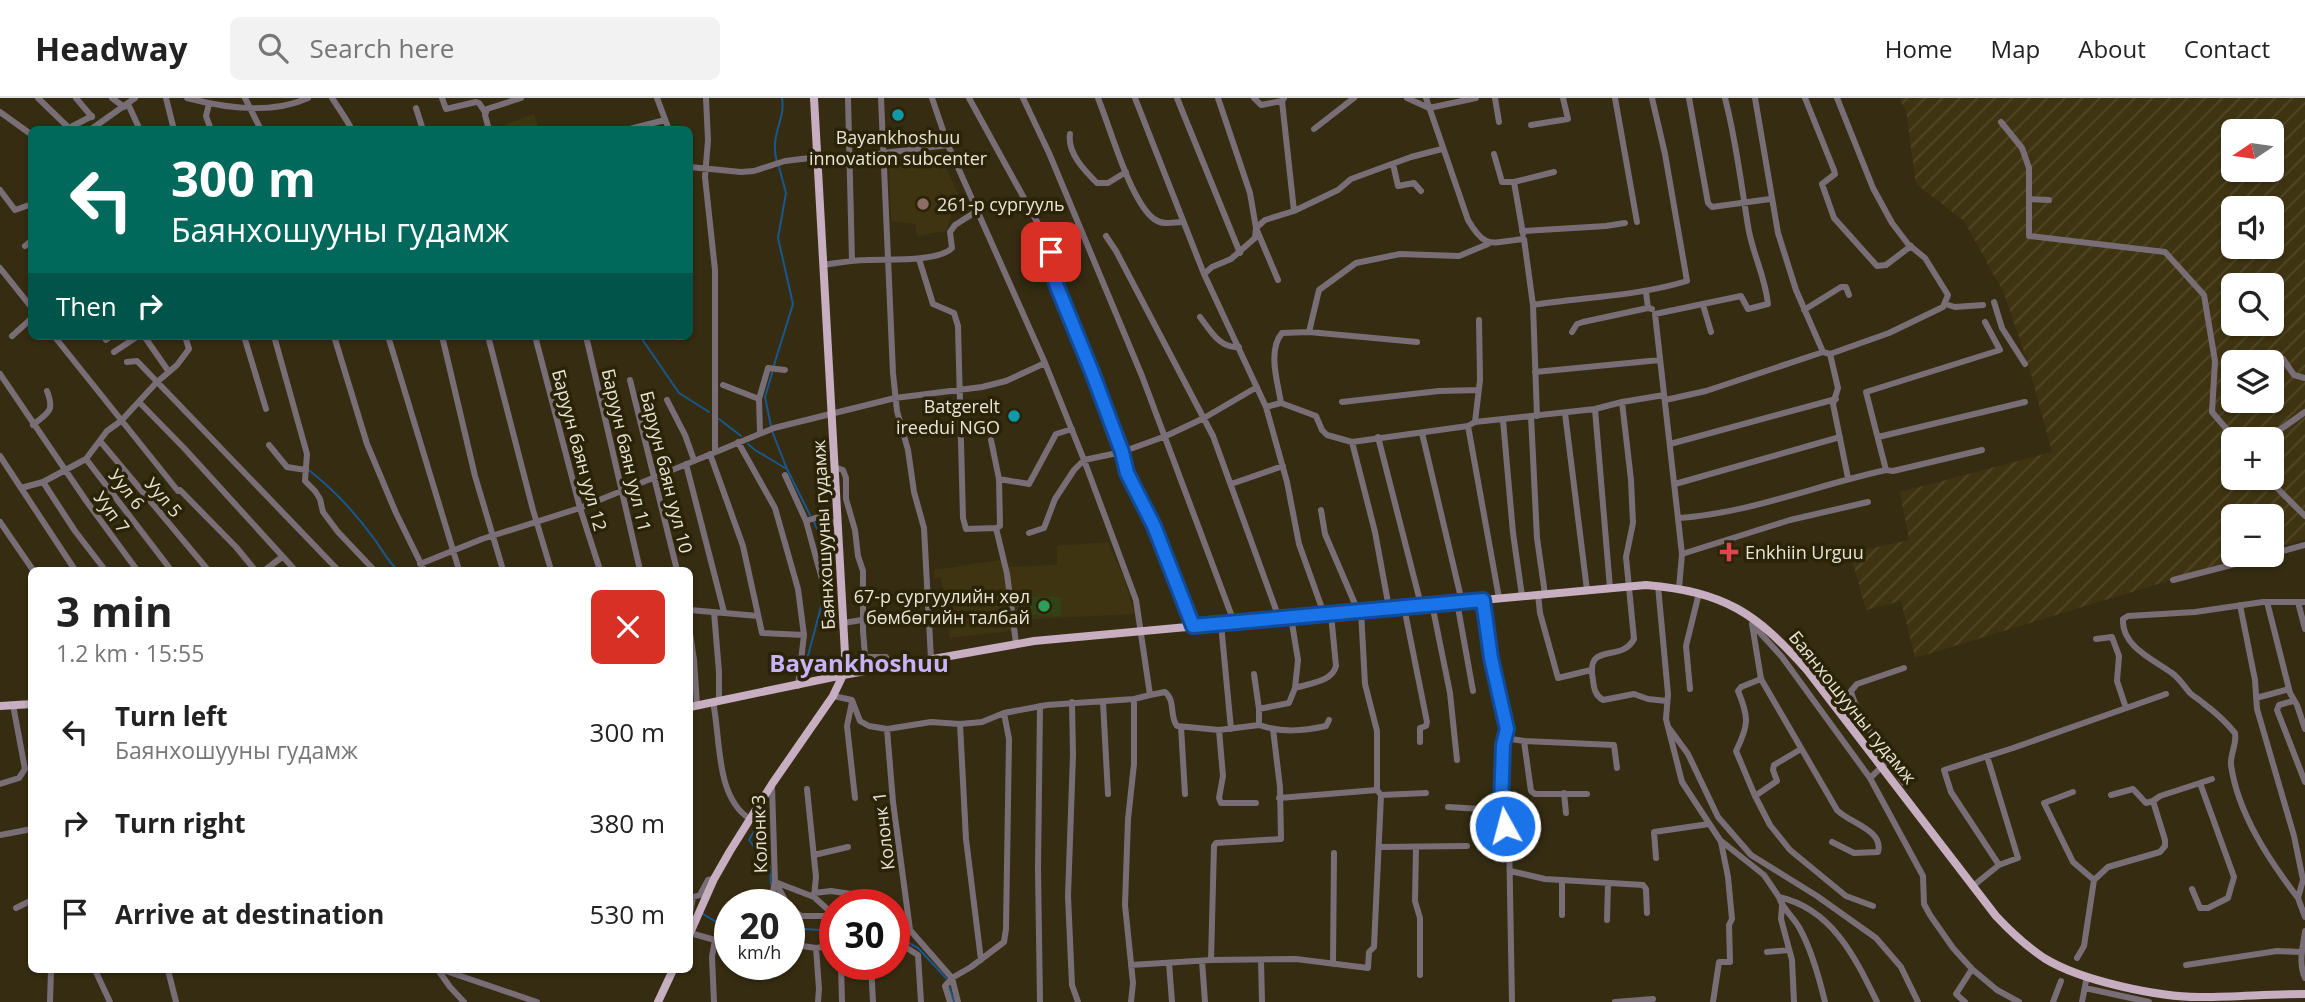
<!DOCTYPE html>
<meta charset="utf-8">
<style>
body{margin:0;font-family:"Open Sans",sans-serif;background:#f2f2f2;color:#222;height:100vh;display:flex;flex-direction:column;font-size:26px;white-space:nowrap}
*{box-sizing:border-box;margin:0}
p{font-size:23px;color:#767676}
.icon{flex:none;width:38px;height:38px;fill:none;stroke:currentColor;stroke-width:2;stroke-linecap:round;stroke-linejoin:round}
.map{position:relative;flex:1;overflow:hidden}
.panel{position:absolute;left:28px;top:469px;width:665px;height:406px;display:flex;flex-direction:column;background:#fff;border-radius:10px;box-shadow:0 2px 5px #0004}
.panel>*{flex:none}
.top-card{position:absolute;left:28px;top:28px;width:665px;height:214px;border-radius:10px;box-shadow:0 2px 5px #0004;background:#00695c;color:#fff;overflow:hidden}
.needle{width:46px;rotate:257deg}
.controls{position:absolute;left:2221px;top:21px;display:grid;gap:14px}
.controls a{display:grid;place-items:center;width:63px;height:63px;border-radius:10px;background:#fff;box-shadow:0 2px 5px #0004;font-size:35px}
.speed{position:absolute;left:714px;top:791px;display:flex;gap:14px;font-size:35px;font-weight:700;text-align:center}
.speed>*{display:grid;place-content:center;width:91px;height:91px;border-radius:50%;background:#fff;box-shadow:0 2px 5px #0004;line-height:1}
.speed small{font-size:18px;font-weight:400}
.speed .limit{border:10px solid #d22;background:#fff;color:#111}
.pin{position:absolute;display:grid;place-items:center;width:60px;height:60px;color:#fff;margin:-30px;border-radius:14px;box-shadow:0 4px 10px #0006}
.me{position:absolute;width:77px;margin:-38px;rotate:353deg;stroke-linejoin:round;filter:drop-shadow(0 0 5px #0008)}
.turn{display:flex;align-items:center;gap:24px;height:147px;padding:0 28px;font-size:32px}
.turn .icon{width:91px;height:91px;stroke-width:2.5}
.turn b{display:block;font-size:49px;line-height:60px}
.then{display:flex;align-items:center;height:66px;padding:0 28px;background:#0003;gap:14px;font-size:26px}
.round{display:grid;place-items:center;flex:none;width:74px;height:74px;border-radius:10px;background:#f2f2f2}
.head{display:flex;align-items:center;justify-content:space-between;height:119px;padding:0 28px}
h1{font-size:42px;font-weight:700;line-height:52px}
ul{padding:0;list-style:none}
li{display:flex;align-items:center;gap:21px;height:91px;padding:0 28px}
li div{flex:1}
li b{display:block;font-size:26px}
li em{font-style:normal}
header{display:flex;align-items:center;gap:42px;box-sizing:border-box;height:98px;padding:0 35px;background:#fff;border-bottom:2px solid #e0e0e0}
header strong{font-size:33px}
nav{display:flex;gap:38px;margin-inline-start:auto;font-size:24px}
.search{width:490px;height:63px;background:#f2f2f2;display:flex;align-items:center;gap:18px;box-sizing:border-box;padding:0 24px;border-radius:10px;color:#767676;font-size:26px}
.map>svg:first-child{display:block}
.built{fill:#3f3412}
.industrial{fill:url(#industrial-furrows);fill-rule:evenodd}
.pitch{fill:#324116}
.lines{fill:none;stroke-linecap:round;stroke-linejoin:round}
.stream{stroke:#17588e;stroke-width:2}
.minor{stroke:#7a6e76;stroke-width:6}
.major{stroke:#c7aec0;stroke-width:8}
.route-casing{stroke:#114b97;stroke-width:18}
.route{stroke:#1a73e8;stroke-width:12}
.culture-dot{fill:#0f9aa8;stroke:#2b2308;stroke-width:2.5}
.education-dot{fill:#8d6e63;stroke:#2b2308;stroke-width:2.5}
.health-dot{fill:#e0444e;stroke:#2b2308;stroke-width:2.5}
.leisure-dot{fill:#2e9e5b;stroke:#2b2308;stroke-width:2.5}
.labels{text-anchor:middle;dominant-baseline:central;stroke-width:7;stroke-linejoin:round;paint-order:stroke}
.poi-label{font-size:18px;fill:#e9e4d5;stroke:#2b2308;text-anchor:start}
.street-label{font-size:18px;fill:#e9e4d5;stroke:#2b2308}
.district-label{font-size:24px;font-weight:bold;fill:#c8b2f8;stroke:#2b2308}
</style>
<header>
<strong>Headway</strong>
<div class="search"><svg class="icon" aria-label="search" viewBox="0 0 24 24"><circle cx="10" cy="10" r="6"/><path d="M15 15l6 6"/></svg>Search here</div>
<nav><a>Home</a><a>Map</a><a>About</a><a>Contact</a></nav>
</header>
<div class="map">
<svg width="2305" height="904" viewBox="0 0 2305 904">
<defs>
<pattern id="industrial-furrows" width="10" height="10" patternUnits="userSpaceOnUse" patternTransform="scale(1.75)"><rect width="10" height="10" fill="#3f3412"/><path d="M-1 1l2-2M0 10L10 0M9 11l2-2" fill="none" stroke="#524828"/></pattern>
</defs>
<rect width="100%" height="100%" fill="#352c12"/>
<path class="built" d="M534 16 538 28 528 31H508L506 26Z
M942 60 958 96 946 133 917 138 915 126 891 123 889 64Z
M1108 444 1124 480 1135 516 1015 522 1008 469 1057 467V448Z
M1000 462 1003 476H1005L1011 533 950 540 941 480H934L933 472Z"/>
<path class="industrial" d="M1899 0H2305V441L2272 451V418H2233V457H2253L1915 560 1901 503 1866 512 1850 455 1909 442 1900 394 2052 354 2029 269 2004 195 1964 123 1916 86 1906 13ZM2233 33H2272V72H2233ZM2233 110H2272V149H2233ZM2233 187H2272V226H2233ZM2233 264H2272V303H2233ZM2233 341H2272V380H2233Z"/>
<path class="pitch" d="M1017 498H1025L1026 506 1027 498 1061 499V518L1026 517V509H1017Z"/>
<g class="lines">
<path class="stream" d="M777 64C769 37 786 22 782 0
M640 238 679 295 709 314
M774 267 793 206 778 140 786 95 779 69
M719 321 741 338
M771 328 765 299 773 272
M772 333 787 371 810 417
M748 346 755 352 785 370
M310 373C334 392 357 417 375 442 383 453 388 464 398 472
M802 580 828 483 820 437 813 422
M754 700 757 702
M764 707 767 710 749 742 770 769 771 786
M776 794 780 807
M703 816 723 828H730
M789 830 835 833
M894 837 918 850 946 880
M949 889 954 904"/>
<path class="minor" d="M38 0 69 30 92 18
M76 0 92 19
M112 0 124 9
M166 0 174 32
M187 0C225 10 271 17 308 0
M245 0 261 32
M332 0C339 11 346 20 352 32
M442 0 446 11 476 4 479 5 485 14
M657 0 669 32
M706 0 708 42 705 79 715 172V353
M848 0 852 163
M881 0 893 275 897 313 908 352 914 394 924 430 931 561
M969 0 1041 131 1051 154V167L1056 186 1122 354 1127 375 1154 428 1193 528
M1023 0 1049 55 1142 278 1234 524
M1098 0C1110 29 1130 103 1154 121 1162 127 1172 125 1181 124
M1135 0 1204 176
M1177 0 1240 155
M1218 0 1250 95 1256 130 1278 182
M1254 0 1261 7 1282 3
M1284 0 1282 3 1294 113 1265 122 1256 130 1255 140 1231 161 1212 169 1204 176 1266 309 1287 384 1299 446 1324 516
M1407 0 1429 10 1476 0
M1426 0 1468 122C1486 153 1492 144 1524 141L1533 207 1537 318
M1495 0 1499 24
M1615 0 1637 124
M1689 0 1708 105 1712 109 1770 101
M1755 0 1778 135 1796 192 1823 254
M1805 0 1834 72 1835 76 1822 86 1834 120 1877 168 1886 167 1911 148
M128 6 140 32
M209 6 206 18 211 32
M416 10 423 32
M0 14 32 37
M2001 24 2022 50 2029 70V138L2165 154 2204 197 2215 263 2212 314 2235 341
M1531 27 1568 21 1563 0
M1314 31 1354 0
M90 32 135 0
M489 32 485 17 487 11 521 0
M626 32 665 22
M1070 36C1067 55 1085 73 1097 85H1108L1126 74
M1494 56 1502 84H1514L1523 136
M1393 66 1398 88 1414 85 1421 93
M690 69 741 74 754 73 785 63 810 60 828 62 948 47
M1514 84 1554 74
M0 92 15 112 32 106
M2029 101 2049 102
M1294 113 1338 92 1351 81 1411 59 1442 51
M1522 133 1606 128 1625 125
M1106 138 1116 153 1213 338 1279 520
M25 148 32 142
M919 161 933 206 954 215 958 228 963 420 966 431 996 430 1007 476 1016 545
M823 167C838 165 853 162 867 162 887 161 939 164 952 150L950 134 955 127 977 113
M0 170 32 210
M1646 194 1648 210 1652 211
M1994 204 2002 230 2025 266
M1945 206 1955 209 1983 207
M1533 207C1584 199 1638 198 1687 183L1665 56 1652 0
M1703 207 1711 234
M1804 212 1841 189H1846L1849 197
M1200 219C1210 232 1220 251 1239 249
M1309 234 1417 244
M1572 234 1577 226 1583 224 1648 210
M12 238 32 220
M54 238 178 393 180 392 236 449 255 472
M144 238 169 274
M244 238 266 311
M274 238 307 356 305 383 315 393 320 401 323 414 338 434 374 472
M334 238 367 346 396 415 424 472
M388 238 459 472
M442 238 475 378 503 472
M488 238 533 412 551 472
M535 238 580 410 600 472
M586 238 640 472
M106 242 111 238
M114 254 138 238
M1830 256 1838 290 1833 306 1848 380
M2283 261 2294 277 2305 280
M127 264 137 263 338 472
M1535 274 1660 262
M0 276 87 404 137 472
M630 282 677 472
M723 287 759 301 760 335
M759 301 768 270 785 272
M667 302 685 337 694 362
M1665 302 1706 293 1823 254 1830 256 1889 235 1943 209 1948 197 1925 160 1908 146 1892 125 1873 90 1837 0
M139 304 184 350 295 472
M1342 304 1439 293 1479 292
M1622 304 1664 297
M1281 305 1316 318 1322 332 1327 337 1352 344
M1266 309 1281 305C1278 285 1267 253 1282 235L1309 234 1319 192 1356 165 1400 156 1459 158 1488 146
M1595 311 1610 490
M1565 315 1587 492
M1531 318 1537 440 1545 496
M1503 322 1513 435 1522 498
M1475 324 1480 282 1479 222
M33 327C48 314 55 314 47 293
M1468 328 1499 500
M1422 335 1462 504
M1378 339 1421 507
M1878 339 2025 304
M991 342 999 381 1000 428 996 430
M100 343 208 472
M738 344 775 410 798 491 804 537 798 588
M1670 346 1836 301
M269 347 287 369 306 372
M710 356 743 448 762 535 804 537
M0 358 21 390 43 384 86 361 107 333 121 323 156 285 177 267 189 251 185 238
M86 361 171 472
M686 366 724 514
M834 369 843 372 846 380V401L855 432 858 458 863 473V533L865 557 869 559H886L891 569
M1886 372 1893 373 1982 352
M785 377 806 423 823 485
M2267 380 2305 418
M999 381 1029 386 1056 336 1072 331
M43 384 75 433 105 472
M2272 385 2273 343 2281 331 2305 314
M1231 386 1283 368
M1675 386 1840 339
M21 390 75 472
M1321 412 1325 436 1358 513
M1679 420C1750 415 1817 387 1886 372L1866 294 2000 252 1985 224
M806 423 818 419 838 426
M0 424 33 472
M1029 435 1044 430 1055 401 1074 372 1084 362 1122 354 1166 338 1204 320 1257 289
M1682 456 1655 216 1741 198 1748 211 1768 206C1765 177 1752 155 1748 128 1741 85 1736 42 1725 0
M2272 456 2305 447
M420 466 482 441 580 410 774 330 895 300 982 289 1006 283 1045 265
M265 472 282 459
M2173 482 2270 457
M1658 488 1668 596 1666 621 1682 684 1720 742 1764 777 1779 799C1832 811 1855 859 1877 904
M1679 490 1682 456 1790 422 1868 404
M1538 497 1540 515 1558 580 1591 572
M1483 502 1491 560 1507 631 1503 647 1501 707 1509 738 1512 904
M1457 504 1473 593
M2267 504 2290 595 2297 607 2305 631
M2298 504 2305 531
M1432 506 1450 595 1457 662
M2240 507 2255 582 2257 611 2294 738 2303 782 2298 800 2305 819
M1404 509 1427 624 1426 628 1420 630V644
M1389 510 1375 434 1352 344 1468 328 1475 324 1595 311 1622 304 1631 382 1633 425 1626 459 1634 541C1621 566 1585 542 1593 582 1594 591 1595 597 1603 602L1634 596 1648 601 1667 603
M690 512 758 518
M714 514 719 574V603
M1291 519 1298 562 1295 590
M843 525 862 522
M1221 526 1231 631
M1752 526 1761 581 1837 712C1849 725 1884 732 1878 754L1854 755 1832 744
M1752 526 1782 559 1870 680
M690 535 694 562 697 607
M2096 541 2112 539 2119 558 2117 583 2126 610
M1904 570 1857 586 1851 593C1854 613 1891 666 1904 685
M1254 576 1259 611
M1761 581 1741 589 1738 593C1749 619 1749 627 1736 653L1755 698 1770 727 1790 752 1846 798 1873 808
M1690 591 1686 548 1699 495
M1150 597 1165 594C1176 603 1169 617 1177 628L1219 632 1259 627V611L1289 605 1295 590C1310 585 1332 584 1336 568L1331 516
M833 598 852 602 860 623 869 628 887 631 931 624 960 626 982 624 1004 615 1047 607 1134 601 1150 597 1136 502 1084 362 1045 265 948 47 932 0
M2256 600 2289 591
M2293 603 2279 607 2277 612 2305 684
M713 604C721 641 715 699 750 721
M852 604 847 628 855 700
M1072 604 1073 657 1068 798 1072 887 1078 904
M1103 604 1108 696
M960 626 966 741 981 862
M1259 627C1282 635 1303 633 1326 628L1329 622
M1181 629 1185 696
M1669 630 1688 656 1718 719 1751 757 1817 798 1876 840 1901 869 1918 904
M887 631 893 704 910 832
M1219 632 1223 678 1219 700 1221 705H1256
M1505 640 1524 643 1614 647 1617 670
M1524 643 1531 693 1535 696H1587
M1889 662 1870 680 1923 778 1924 806 1930 817 1953 850 1972 871 1997 892 2019 904
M2200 685 2212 681
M0 686 19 680 25 671 13 607
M807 691 816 779 814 799
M2073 694 2044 705 2073 764 2094 782
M1564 695 1566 715
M1381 697 1426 695
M2111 697 2133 691 2146 705 2153 703
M1755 698 1777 683 1773 672 1774 667 1801 651
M1279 700 1377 692
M1448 709 1481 711 1501 707
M0 737 32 731
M1379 749 1467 748
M1416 749 1415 803 1420 820V877
M814 757 848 749
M1656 760 1654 734 1709 726
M1999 767 1951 694 1944 672 2013 650 2166 596
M1510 773 1545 781 1643 787 1646 791 1647 815
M775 784 814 799 835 818
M775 784 788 807
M1973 788 1999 767 2018 760 1987 658
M814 795 831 793 858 797
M1779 799C1783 812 1794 819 1800 831 1812 853 1819 879 1825 904
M690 800 700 797 708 782 714 781
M2298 800C2269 762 2238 716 2231 667 2230 656 2237 646 2235 635 2226 624 2215 614 2203 605 2199 601 2194 599 2190 595 2184 588 2180 581 2172 575 2154 562 2121 548 2123 521L2128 518 2195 514 2263 504H2305
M770 807 775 784 772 688
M1782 808 1781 821 1792 862 1794 904
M789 809 801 818H831
M16 810 32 802
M690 815 693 800
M1562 817V782
M1607 822 1608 785
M894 831 910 832 952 880 945 888 950 904
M2305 833C2303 849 2298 865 2305 880
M690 835 715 842 730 843
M894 842 918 857 921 904
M789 846 816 850 835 847
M816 850 819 891 818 904
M1767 854 1789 852
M2077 860 2084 848 2094 782 2108 769 2160 754 2165 748V742L2153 703 2160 698 2200 685 2234 779 2228 800 2208 810H2200L2192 791
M1211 862 1214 748 1216 745 1281 741 1280 689 1273 631
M1261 862 1262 904
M1202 863 1205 904
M1169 865 1172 904
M841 866 842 904
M871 866 873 904
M1333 866 1334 755
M1131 867 1211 862 1296 861 1368 870 1369 854 1374 849 1381 697 1377 692V633L1365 586 1361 513
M2186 867 2277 853 2301 854
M95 872 110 904
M168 872 176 904
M438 872 450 889 464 904
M443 872 537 904
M2085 890 2149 904
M50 904 51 872
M714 904 712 859 715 842
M958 904 952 880 971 869 1004 844 1006 831 1009 641 1004 615
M1040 904 1038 771 1040 608
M1131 904 1133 885 1125 807 1128 721 1134 666V601
M1615 904 1653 901
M1713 904 1719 864H1730L1729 827 1732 821 1728 779 1721 744
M1965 904 1956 896 1972 871
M2053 904 2061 883
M2082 904 2087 878"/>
<path class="major" d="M0 608 32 606
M690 609 843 577 1034 543 1646 487C1725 494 1755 514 1807 572L1996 818C2011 834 2026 848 2044 860 2081 883 2161 900 2204 899 2237 899 2271 896 2305 896
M690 835 714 781 730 753 772 686 833 598 843 577 845 556 814 0
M658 904 673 872"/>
</g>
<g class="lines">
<g class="route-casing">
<path id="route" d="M1051 154V167L1056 186 1092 274 1122 354 1127 375 1154 428 1193 528 1483 502 1491 560 1507 631 1503 647 1501 707 1505 728"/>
</g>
<use href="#route" class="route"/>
</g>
<g class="culture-dot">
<circle cx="898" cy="17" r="7"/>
<circle cx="1014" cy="318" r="7"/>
</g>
<circle class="education-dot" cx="923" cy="106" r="7"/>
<path class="health-dot" d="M1725.5 443.5h7v7h7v7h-7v7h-7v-7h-7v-7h7z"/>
<circle class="leisure-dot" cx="1044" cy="508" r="7"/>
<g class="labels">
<g class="poi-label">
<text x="898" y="39" text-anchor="middle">Bayankhoshuu<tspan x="898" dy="21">innovation subcenter</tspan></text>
<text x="937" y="106">261-р сургууль</text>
<text x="1000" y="308" text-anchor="end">Batgerelt<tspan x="1000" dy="21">ireedui NGO</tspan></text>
<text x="1745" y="454">Enkhiin Urguu</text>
<text x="1030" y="498" text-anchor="end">67-р сургуулийн хөл<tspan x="1030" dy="21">бөмбөгийн талбай</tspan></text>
</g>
<g class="street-label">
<text transform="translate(580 352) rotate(75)">Баруун баян уул 12</text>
<text transform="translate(627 352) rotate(77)">Баруун баян уул 11</text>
<text transform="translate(667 374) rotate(76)">Баруун баян уул 10</text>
<text transform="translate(127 391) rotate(52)">Уул 6</text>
<text transform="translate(164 399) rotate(49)">Уул 5</text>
<text transform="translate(112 414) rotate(54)">Ууп 7</text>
<text transform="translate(823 437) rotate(-93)">Баянхошууны гудамж</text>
<text transform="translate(1853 609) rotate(51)">Баянхошууны гудамж</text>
<text transform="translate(883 733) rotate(-97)">Колонк 1</text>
<text transform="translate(759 736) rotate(-92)">Колонк 3</text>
</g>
<g class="district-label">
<text x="859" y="564">Bayankhoshuu</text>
</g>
</g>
</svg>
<div class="controls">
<a><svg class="needle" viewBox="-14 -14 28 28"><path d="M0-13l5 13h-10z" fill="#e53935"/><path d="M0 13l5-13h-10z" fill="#767676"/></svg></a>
<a><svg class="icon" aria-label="sound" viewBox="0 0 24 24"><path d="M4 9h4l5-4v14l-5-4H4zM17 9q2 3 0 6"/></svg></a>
<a><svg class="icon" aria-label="search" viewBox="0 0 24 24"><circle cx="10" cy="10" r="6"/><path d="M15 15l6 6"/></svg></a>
<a><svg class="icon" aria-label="layers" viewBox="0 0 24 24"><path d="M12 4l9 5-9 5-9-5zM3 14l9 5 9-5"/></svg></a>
<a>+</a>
<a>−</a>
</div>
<div class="speed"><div>20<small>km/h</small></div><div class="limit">30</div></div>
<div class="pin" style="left:1051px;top:154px;background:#d93025"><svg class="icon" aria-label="arrive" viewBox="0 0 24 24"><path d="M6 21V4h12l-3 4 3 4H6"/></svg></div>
<svg class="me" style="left:1505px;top:728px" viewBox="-20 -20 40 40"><circle r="17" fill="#1a73e8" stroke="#fff" stroke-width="3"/><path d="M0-11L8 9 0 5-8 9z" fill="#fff"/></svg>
<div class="top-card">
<div class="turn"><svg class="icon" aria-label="left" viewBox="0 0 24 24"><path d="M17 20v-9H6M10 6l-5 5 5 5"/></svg><div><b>300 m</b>Баянхошууны гудамж</div></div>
<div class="then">Then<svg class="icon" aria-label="right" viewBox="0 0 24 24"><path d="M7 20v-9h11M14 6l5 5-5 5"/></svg></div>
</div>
<section class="panel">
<div class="head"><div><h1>3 min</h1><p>1.2 km · 15:55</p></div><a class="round" style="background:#d93025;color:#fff"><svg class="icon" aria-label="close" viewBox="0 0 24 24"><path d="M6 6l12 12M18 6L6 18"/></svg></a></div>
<ul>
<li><svg class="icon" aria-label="left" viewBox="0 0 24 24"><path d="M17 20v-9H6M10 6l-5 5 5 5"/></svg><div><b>Turn left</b><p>Баянхошууны гудамж</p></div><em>300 m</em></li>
<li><svg class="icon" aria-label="right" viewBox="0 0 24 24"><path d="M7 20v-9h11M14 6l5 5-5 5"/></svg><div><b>Turn right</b></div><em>380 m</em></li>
<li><svg class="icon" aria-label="arrive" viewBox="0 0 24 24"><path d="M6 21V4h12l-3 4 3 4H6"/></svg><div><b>Arrive at destination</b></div><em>530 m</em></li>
</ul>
</section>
</div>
